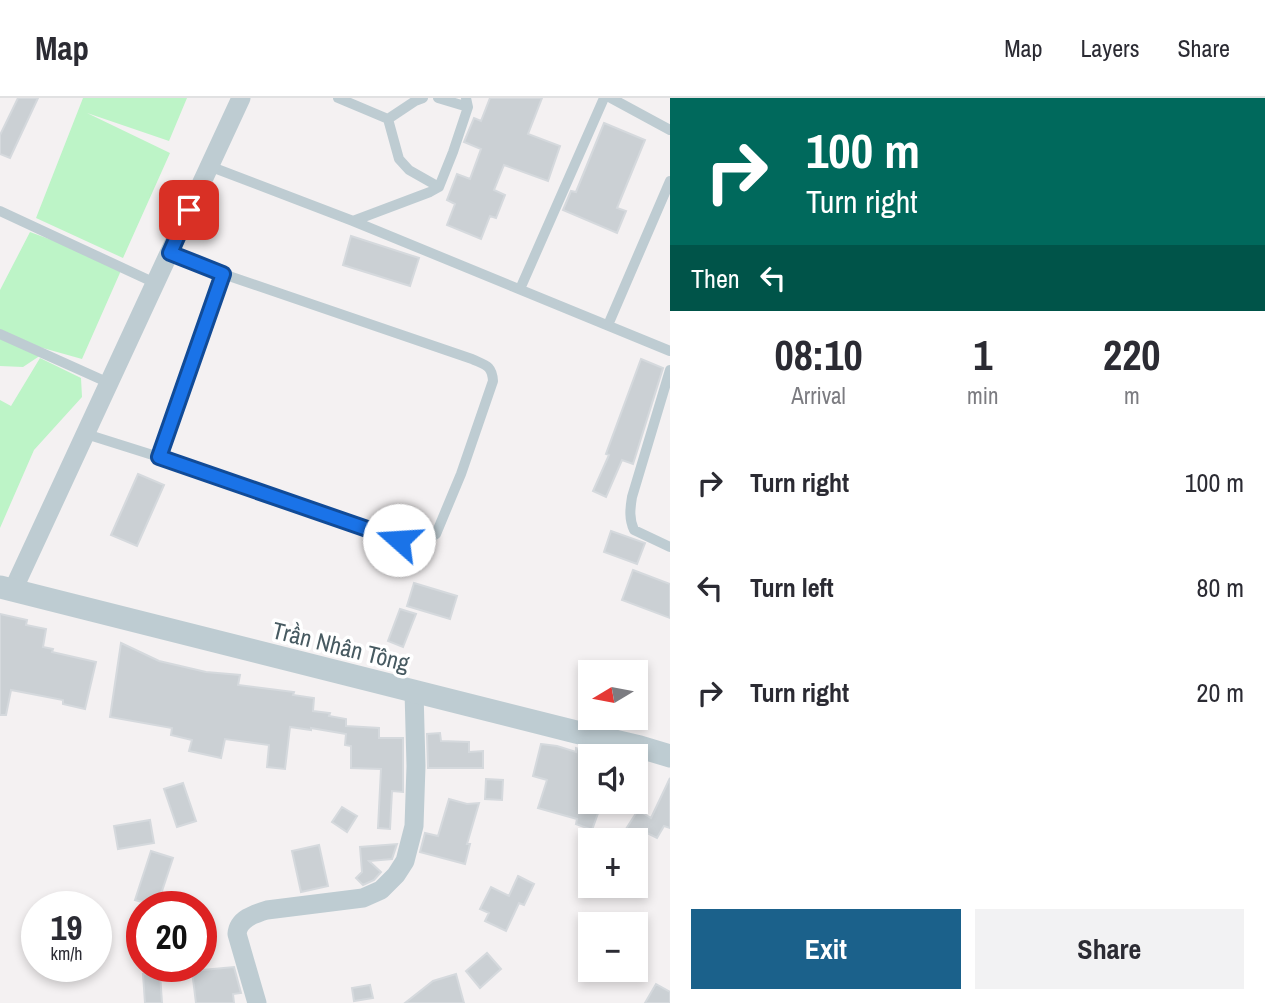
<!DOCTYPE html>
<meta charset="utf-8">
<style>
body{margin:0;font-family:"Archivo Narrow",sans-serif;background:#f2f2f3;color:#2b2b33;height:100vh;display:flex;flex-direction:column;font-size:26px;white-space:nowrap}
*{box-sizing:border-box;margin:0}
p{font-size:23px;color:#7c7c81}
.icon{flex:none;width:38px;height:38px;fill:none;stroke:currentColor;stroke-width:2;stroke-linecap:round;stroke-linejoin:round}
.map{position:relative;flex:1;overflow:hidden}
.details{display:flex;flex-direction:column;background:#fff;width:595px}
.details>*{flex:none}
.banner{background:#00695c;color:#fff;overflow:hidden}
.needle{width:46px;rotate:260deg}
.controls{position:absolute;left:578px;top:562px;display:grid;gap:14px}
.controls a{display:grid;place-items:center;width:70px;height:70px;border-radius:0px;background:#fff;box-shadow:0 4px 10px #0003;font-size:35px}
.speed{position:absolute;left:21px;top:793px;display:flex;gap:14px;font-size:35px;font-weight:700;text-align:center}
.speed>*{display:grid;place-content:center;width:91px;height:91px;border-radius:50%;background:#fff;box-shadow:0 4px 10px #0003;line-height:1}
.speed small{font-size:18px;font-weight:400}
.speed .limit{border:10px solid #d22;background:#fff;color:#111}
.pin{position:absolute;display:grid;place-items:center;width:60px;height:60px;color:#fff;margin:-30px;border-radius:14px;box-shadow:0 4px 10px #0006}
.me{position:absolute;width:77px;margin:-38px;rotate:289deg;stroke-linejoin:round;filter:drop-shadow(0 0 5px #0008)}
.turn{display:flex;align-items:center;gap:24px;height:147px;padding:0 21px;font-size:32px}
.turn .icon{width:91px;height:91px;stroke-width:2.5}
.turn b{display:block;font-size:49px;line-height:60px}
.then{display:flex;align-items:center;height:66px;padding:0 21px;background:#0003;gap:14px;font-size:26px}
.eta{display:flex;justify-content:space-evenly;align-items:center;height:119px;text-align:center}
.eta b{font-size:42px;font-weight:800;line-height:49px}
.cta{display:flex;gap:14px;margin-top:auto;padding:14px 21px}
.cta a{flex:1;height:80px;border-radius:0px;background:#1b618b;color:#fff;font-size:28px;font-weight:800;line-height:80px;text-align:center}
.cta a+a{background:#f2f2f3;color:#2b2b33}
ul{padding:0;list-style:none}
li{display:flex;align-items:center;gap:21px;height:105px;padding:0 21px}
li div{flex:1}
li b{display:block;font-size:26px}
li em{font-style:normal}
header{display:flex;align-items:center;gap:42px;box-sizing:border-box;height:98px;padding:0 35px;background:#fff;border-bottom:2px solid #e1e1e2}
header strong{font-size:33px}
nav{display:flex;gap:38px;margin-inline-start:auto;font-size:24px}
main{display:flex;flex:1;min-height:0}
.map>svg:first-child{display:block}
.green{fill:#bdf4c7}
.building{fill:#cbd0d4;stroke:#d5d9dd;stroke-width:2}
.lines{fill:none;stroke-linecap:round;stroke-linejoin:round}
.service{stroke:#beccd2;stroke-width:10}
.minor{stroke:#beccd2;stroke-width:19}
.tertiary{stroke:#beccd2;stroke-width:23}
.route-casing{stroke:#114b97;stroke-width:18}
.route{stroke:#1a73e8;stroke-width:12}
.labels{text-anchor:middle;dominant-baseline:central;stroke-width:7;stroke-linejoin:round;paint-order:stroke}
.street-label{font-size:24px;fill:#475a61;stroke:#fff}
</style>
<header>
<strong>Map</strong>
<nav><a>Map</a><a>Layers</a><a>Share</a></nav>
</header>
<main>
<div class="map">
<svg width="670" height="905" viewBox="0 0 670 905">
<rect width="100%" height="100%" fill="#f4f1f2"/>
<path class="green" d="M83 0H187L169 43 87 15 170 55 123 160 36 120Z
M30 134 123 168 82 261 0 238V192Z
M0 240 44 255 23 269 0 268Z
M40 260 81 280 82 299 34 352 0 430V302L11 308Z"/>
<path class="building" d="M18 0H38L10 60 0 56V37Z
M490 0H542L528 36 560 48 548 83 504 67 494 92 505 97 496 120 490 118 481 141 447 127 455 106 447 102 457 76 470 81 481 51 464 44 474 20 481 23Z
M604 25 645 42 617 110 626 113 617 135 563 112 571 93 576 94Z
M351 138 419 160 410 188 343 167Z
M641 261 663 270 633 366 622 362 606 399 593 393 609 357 606 356Z
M138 376 164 387 137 448 111 437Z
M611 433 645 445 637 466 604 454Z
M633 472 670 486V520L622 502Z
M414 485 457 498 450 521 407 508Z
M400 511 416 516 403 549 388 543Z
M0 516 27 522 26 527 46 531 43 549 53 551 52 554 96 564 85 611 63 606V602L11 592 6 617H0Z
M121 545 159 563 206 574 240 577 238 587 294 594 293 597 314 600 313 613 330 615 329 618 346 621V628L379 630V640H403V694L392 693 390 731 378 730 381 671 351 670V648L345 647 346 636 311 630V632L290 629 285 671 267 669 269 647 225 641 221 660 189 653 192 642 171 637 172 630 110 619Z
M440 635 441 643 469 644V654L483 653V670H428L427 636Z
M541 646 557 648 576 654V650L593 655 592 658H590V704H602L592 732 576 726 577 721 538 710 547 682 533 678Z
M670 680V730L664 728 657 740 641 732 635 742H619L638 712 651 720Z
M486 681 503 682 502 702 485 701Z
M183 685 196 723 177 729 164 691Z
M449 701 467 706 479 705 467 746H470L465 766 420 754 425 735 438 738Z
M342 709 357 718 347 734 332 724Z
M150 722 154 745 118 751 114 728Z
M397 746 392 761 369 763 381 774 374 782 363 787 356 780 362 774 360 749Z
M319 747 328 788 301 794 292 753Z
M151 753 173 760 157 808 135 802Z
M518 778 534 786 524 807 519 805 506 833 485 823 489 815 480 811 491 789 509 798Z
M487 855 501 871 480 890 466 873Z
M234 869 241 895 233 896 234 905H196L192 873Z
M160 875 162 905H145L143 876Z
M456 876 464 905H405L433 883Z
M656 886 670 894V905H645Z
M370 887 373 900 354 903 352 890Z"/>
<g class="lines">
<path class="service" d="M338 0 388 21
M438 0 468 9
M611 0 670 32
M388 21 399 61 409 72 439 89
M388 21 415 3 423 0
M209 68 353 123 670 253
M0 113 155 185
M353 123 430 94 439 89 453 54 468 9 466 0
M520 191 604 0
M608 227 670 83
M0 236 109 285
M670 272 632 399C630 411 629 421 634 432L670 449
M86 336 159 359 399 442C414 444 423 446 436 436L461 376 493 283C492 267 485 267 472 261L223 176 170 155
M159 359 223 176"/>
<path class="minor" d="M13 492 241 0
M257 905 237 836C238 821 254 816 267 812L363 800 381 792 396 777 405 763 414 728 416 668 414 593"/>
<path class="tertiary" d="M0 489 576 634 640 649 670 658"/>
</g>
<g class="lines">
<g class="route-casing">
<path id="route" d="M189 112 170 155 223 176 159 359 399 442"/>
</g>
<use href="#route" class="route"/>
</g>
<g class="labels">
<g class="street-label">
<text transform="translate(341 548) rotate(14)">Trần Nhân Tông</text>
</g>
</g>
</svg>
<div class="controls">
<a><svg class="needle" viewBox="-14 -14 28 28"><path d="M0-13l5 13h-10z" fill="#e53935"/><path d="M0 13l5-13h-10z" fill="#7c7c81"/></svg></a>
<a><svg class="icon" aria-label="sound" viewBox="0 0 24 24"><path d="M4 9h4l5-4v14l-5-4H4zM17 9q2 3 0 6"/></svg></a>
<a>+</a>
<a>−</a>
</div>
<div class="speed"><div>19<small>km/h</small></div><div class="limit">20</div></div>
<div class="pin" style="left:189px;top:112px;background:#d93025"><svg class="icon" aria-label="arrive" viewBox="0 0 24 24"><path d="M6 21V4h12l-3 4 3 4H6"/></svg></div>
<svg class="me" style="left:399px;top:442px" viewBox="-20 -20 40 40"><circle r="19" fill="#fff"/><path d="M0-13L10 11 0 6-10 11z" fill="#1a73e8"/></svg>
</div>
<section class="details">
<div class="banner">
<div class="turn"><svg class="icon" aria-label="right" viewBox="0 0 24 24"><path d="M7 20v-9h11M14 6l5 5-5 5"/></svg><div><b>100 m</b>Turn right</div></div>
<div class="then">Then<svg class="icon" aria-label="left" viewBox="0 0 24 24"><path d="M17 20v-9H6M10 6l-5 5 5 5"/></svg></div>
</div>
<div class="eta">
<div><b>08:10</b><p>Arrival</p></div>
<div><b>1</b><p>min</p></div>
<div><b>220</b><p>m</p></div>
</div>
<ul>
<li><svg class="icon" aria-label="right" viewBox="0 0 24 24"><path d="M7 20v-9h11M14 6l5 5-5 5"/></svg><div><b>Turn right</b></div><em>100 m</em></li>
<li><svg class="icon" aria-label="left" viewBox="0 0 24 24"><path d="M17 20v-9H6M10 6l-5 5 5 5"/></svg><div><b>Turn left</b></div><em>80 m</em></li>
<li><svg class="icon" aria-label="right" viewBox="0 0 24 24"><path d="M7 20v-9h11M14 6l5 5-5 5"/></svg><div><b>Turn right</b></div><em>20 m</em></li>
</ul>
<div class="cta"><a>Exit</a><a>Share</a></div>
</section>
</main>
